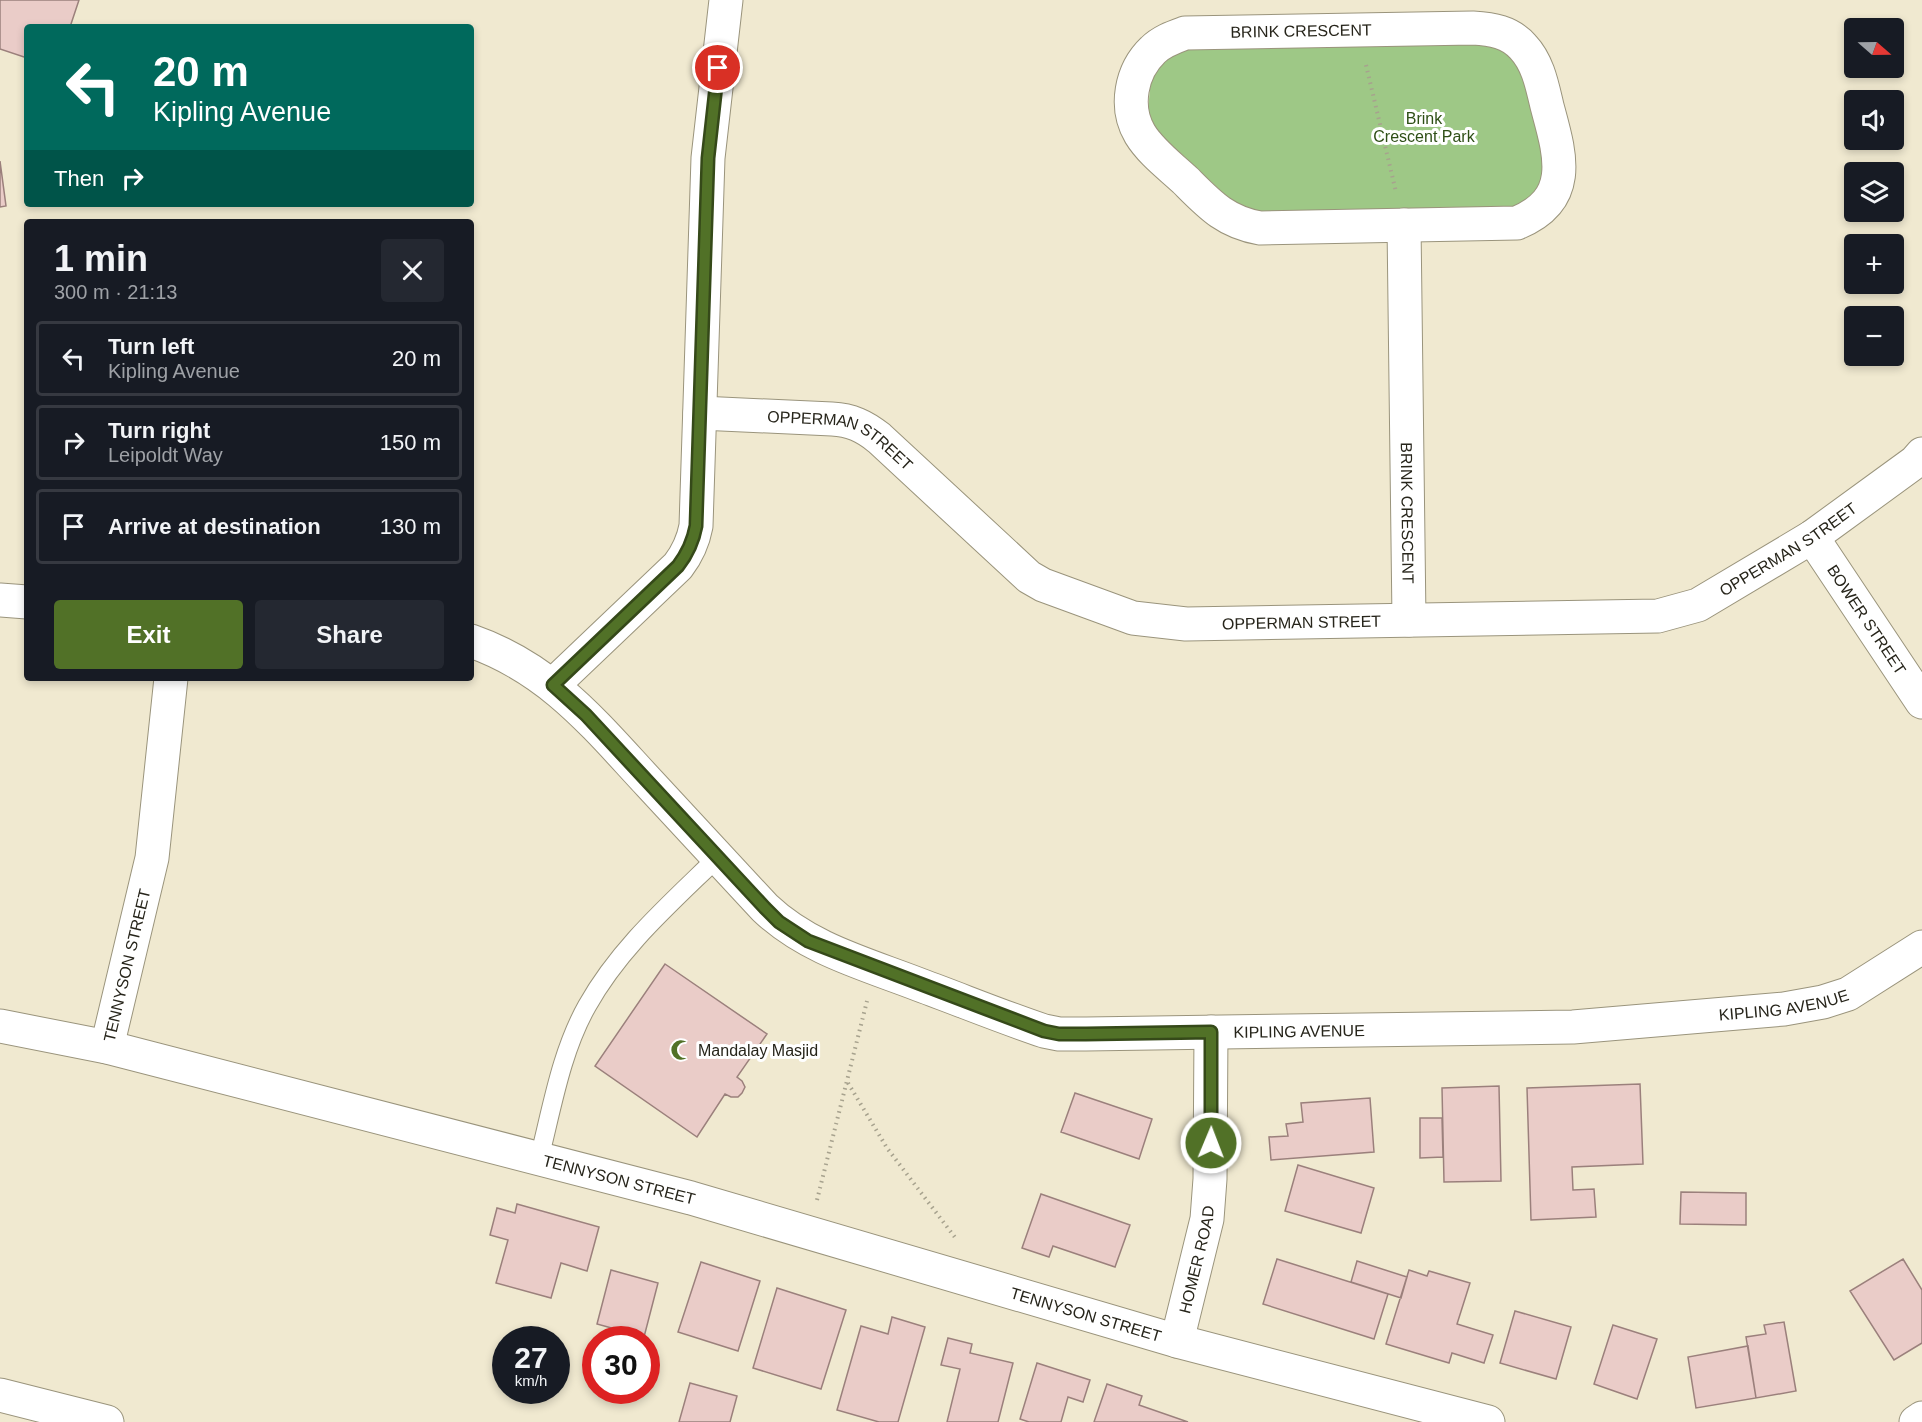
<!DOCTYPE html>
<meta charset="utf-8">
<style>
body{margin:0;font-family:Helvetica,sans-serif;background:#242831;color:#f1f3f6;height:100vh;display:flex;flex-direction:column;font-size:22px;white-space:nowrap}
*{box-sizing:border-box;margin:0}
p{font-size:20px;color:#9ea1a6}
.icon{flex:none;width:33px;height:33px;fill:none;stroke:currentColor;stroke-width:2;stroke-linecap:round;stroke-linejoin:round}
.map{position:relative;flex:1;overflow:hidden}
.details{position:absolute;left:24px;top:219px;width:450px;height:462px;display:flex;flex-direction:column;background:#171b24;border-radius:6px;box-shadow:0 3px 9px #0003}
.details>*{flex:none}
.hud{position:absolute;left:24px;top:24px;width:450px;height:183px;border-radius:6px;box-shadow:0 3px 9px #0003;background:#00695c;color:#fff;overflow:hidden}
.needle{width:39px;rotate:110deg}
.fabs{position:absolute;left:1844px;top:18px;display:grid;gap:12px}
.fabs a{display:grid;place-items:center;width:60px;height:60px;border-radius:6px;background:#171b24;box-shadow:0 3px 9px #0003;font-size:30px}
.speed{position:absolute;left:492px;top:1326px;display:flex;gap:12px;font-size:30px;font-weight:700;text-align:center}
.speed>*{display:grid;place-content:center;width:78px;height:78px;border-radius:50%;background:#171b24;box-shadow:0 3px 9px #0003;line-height:1}
.speed small{font-size:15px;font-weight:400}
.speed .limit{border:9px solid #d22;background:#fff;color:#111}
.pin{position:absolute;display:grid;place-items:center;width:51px;height:51px;color:#fff;margin:-26px;border:3px solid #fff;border-radius:50%;box-shadow:0 2px 6px #0007}
.me{position:absolute;width:66px;margin:-33px;rotate:1deg;stroke-linejoin:round;filter:drop-shadow(0 0 4px #0008)}
.turn{display:flex;align-items:center;gap:21px;height:126px;padding:0 30px;font-size:27px}
.turn .icon{width:78px;height:78px;stroke-width:2.5}
.turn b{display:block;font-size:42px;line-height:51px}
.then{display:flex;align-items:center;height:57px;padding:0 30px;background:#0003;gap:12px;font-size:22px}
.round{display:grid;place-items:center;flex:none;width:63px;height:63px;border-radius:6px;background:#242831}
.head{display:flex;align-items:center;justify-content:space-between;height:102px;padding:0 30px}
h1{font-size:36px;font-weight:700;line-height:45px}
.action{display:flex;gap:12px;margin-top:auto;padding:12px 30px}
.action a{flex:1;height:69px;border-radius:6px;background:#517127;color:#fff;font-size:24px;font-weight:700;line-height:69px;text-align:center}
.action a+a{background:#242831;color:#f1f3f6}
ul{padding:0;list-style:none}
li{display:flex;align-items:center;gap:18px;height:75px;margin:0 12px 9px;padding:0 18px;border:3px solid #363941;border-radius:6px}
li div{flex:1}
li b{display:block;font-size:22px}
li em{font-style:normal}
.map>svg:first-child{display:block}
.green{fill:#9ec886}
.building{fill:#eaccc8;stroke:#9b807c;stroke-width:1.5}
.lines{fill:none;stroke-linecap:round;stroke-linejoin:round}
.lane-casing{stroke:#9a947c;stroke-width:20}
.street-casing{stroke:#9a947c;stroke-width:35}
.primary-casing{stroke:#9a947c;stroke-width:35}
.path{stroke:#a7a28e;stroke-width:4;stroke-dasharray:1.5 4.5;stroke-linecap:butt}
.lane{stroke:#fff;stroke-width:18}
.street{stroke:#fff;stroke-width:33}
.primary{stroke:#fff;stroke-width:33}
.route-casing{stroke:#354919;stroke-width:15}
.route{stroke:#517127;stroke-width:10}
.labels{text-anchor:middle;dominant-baseline:central;stroke-width:6;stroke-linejoin:round;paint-order:stroke}
.street-label{font-size:16px;fill:#27251b;stroke:#fff}
.park-label{font-size:16px;fill:#2e4f16;stroke:#fff}
.poi-label{font-size:16px;fill:#27251b;stroke:#fff;text-anchor:start}
</style>
<div class="map">
<svg width="1922" height="1422" viewBox="0 0 1922 1422">
<rect width="100%" height="100%" fill="#f0e9d0"/>
<path class="green" d="M1480 44 1493 46 1506 52 1524 72 1546 154 1543 179 1531 198 1511 208 1253 212 1237 206 1157 131 1150 119 1148 110 1151 78 1166 58 1184 50Z"/>
<path class="building" d="M0 0H79L70 27H27V58L0 49Z
M0 161 6 206 0 207Z
M665 964 767 1034 737 1077 742 1081 745 1087 742 1093 738 1097H731L725 1094 697 1137 595 1066Z
M1640 1084 1643 1164 1572 1167 1573 1190 1594 1189 1596 1217 1531 1220 1527 1088Z
M1499 1086 1501 1181 1444 1182 1442 1088Z
M1075 1093 1152 1119 1139 1159 1061 1132Z
M1370 1098 1374 1152 1271 1160 1269 1137 1288 1136 1286 1124 1303 1122 1301 1103Z
M1420 1118H1442L1443 1157 1420 1158Z
M1298 1165 1374 1188 1361 1233 1285 1211Z
M1681 1192 1746 1193V1225L1680 1224Z
M1041 1194 1130 1225 1115 1267 1053 1246 1049 1257 1022 1248Z
M517 1204 599 1227 587 1271 561 1263 551 1298 496 1283 508 1240 490 1235 497 1208 515 1213Z
M1277 1259 1388 1294 1374 1339 1263 1304Z
M1903 1259 1922 1290V1343L1894 1360 1850 1291Z
M1357 1261 1407 1277 1401 1298 1351 1282Z
M701 1262 760 1281 738 1351 678 1332Z
M611 1270 658 1283 644 1337 597 1324Z
M1409 1270 1427 1276 1429 1271 1470 1283 1457 1324 1493 1335 1484 1363 1452 1353 1449 1363 1386 1344Z
M777 1288 846 1310 821 1389 753 1368Z
M1515 1311 1571 1327 1556 1379 1500 1363Z
M892 1317 925 1327 898 1422H879L837 1410 861 1326 888 1334Z
M1784 1322 1796 1391 1756 1398 1746 1337 1766 1334 1764 1325Z
M1613 1325 1657 1339 1637 1399 1594 1384Z
M948 1338 972 1344 970 1353 1013 1363 998 1422H947L960 1369 941 1365Z
M1748 1346 1756 1398 1696 1408 1688 1357Z
M1037 1363 1090 1380 1083 1402 1068 1397 1061 1422H1029L1020 1419Z
M690 1383 737 1396 730 1422H679Z
M1107 1384 1142 1396 1139 1405 1188 1422H1094Z"/>
<g class="lines">
<g class="lane-casing">
<path id="lane" d="M539 1159C552 1108 561 1052 587 1006 620 947 670 904 718 857"/>
</g>
<g class="street-casing">
<g id="street">
<path d="M1473 28C1492 29 1510 32 1523 47 1538 63 1542 85 1547 106 1560 154 1575 199 1517 223L1260 228C1225 222 1209 204 1185 180 1170 166 1151 152 1140 134 1124 107 1131 71 1153 50 1162 41 1174 37 1185 33Z"/>
<path id="s1" d="M1404 225 1409 620"/>
<path id="s2" d="M700 413 832 419C851 420 864 426 879 438L1029 577 1043 585 1133 618 1186 624 1658 616 1698 605 1812 537 1915 462 1922 454"/>
<path id="s3" d="M1812 537 1922 702"/>
<path d="M0 600 27 602"/>
<path id="s4" d="M471 641C551 669 595 725 650 784 689 826 727 867 765 908 808 949 866 964 920 985 961 1000 1002 1017 1044 1031L1059 1034H1086L1573 1027 1784 1009 1823 1002 1848 994 1922 947"/>
<path d="M553 685 678 566C688 553 693 542 696 526L708 158 726 0"/>
<path id="s5" d="M0 1026 107 1047 691 1198 1177 1341 1488 1422"/>
<path id="s6" d="M107 1047 152 858 171 678"/>
<path id="s7" d="M1177 1341 1207 1219 1210 1179 1211 1032"/>
<path d="M1916 1422 1922 1418"/>
</g>
</g>
<g class="primary-casing">
<path id="primary" d="M0 1395 107 1422"/>
</g>
<path class="path" d="M1366 65 1396 192
M848 1083 887 1148 957 1240
M817 1200 867 1001"/>
<use href="#lane" class="lane"/>
<use href="#street" class="street"/>
<use href="#primary" class="primary"/>
</g>
<g class="lines">
<g class="route-casing">
<path id="route" d="M718 68 708 158 696 526C693 542 688 553 678 566L553 685 586 715 765 908 779 922 808 941 1044 1031 1059 1034H1086L1211 1032V1143"/>
</g>
<use href="#route" class="route"/>
</g>
<defs>
<g id="mosque-bare" transform="scale(1.62)"><path d="M3.5-4.9A6 6 0 1 0 3.5 4.9A5 5 0 1 1 3.5-4.9Z" fill="#517127" stroke="#fff" stroke-width="2.5" paint-order="stroke"/></g>
</defs>
<g fill-rule="evenodd">
<use href="#mosque-bare" x="681" y="1050"/>
</g>
<g class="labels">
<g class="street-label">
<text transform="translate(1301 31) rotate(-1)">BRINK CRESCENT</text>
<text stroke="none"><textPath href="#s2" startOffset="147">OPPERMAN STREET</textPath></text>
<text stroke="none"><textPath href="#s1" startOffset="288">BRINK CRESCENT</textPath></text>
<text stroke="none"><textPath href="#s2" startOffset="1173">OPPERMAN STREET</textPath></text>
<text stroke="none"><textPath href="#s3" startOffset="99">BOWER STREET</textPath></text>
<text stroke="none"><textPath href="#s2" startOffset="669">OPPERMAN STREET</textPath></text>
<text stroke="none"><textPath href="#s6" startOffset="84">TENNYSON STREET</textPath></text>
<text stroke="none"><textPath href="#s4" startOffset="1449">KIPLING AVENUE</textPath></text>
<text stroke="none"><textPath href="#s4" startOffset="963">KIPLING AVENUE</textPath></text>
<text stroke="none"><textPath href="#s5" startOffset="638">TENNYSON STREET</textPath></text>
<text stroke="none"><textPath href="#s7" startOffset="84">HOMER ROAD</textPath></text>
<text stroke="none"><textPath href="#s5" startOffset="1124">TENNYSON STREET</textPath></text>
</g>
<g class="park-label">
<text x="1424" y="118">Brink<tspan x="1424" dy="18">Crescent Park</tspan></text>
</g>
<g class="poi-label">
<text x="698" y="1050">Mandalay Masjid</text>
</g>
</g>
</svg>
<div class="fabs">
<a><svg class="needle" viewBox="-14 -14 28 28"><path d="M0-13l5 13h-10z" fill="#e53935"/><path d="M0 13l5-13h-10z" fill="#9ea1a6"/></svg></a>
<a><svg class="icon" aria-label="sound" viewBox="0 0 24 24"><path d="M4 9h4l5-4v14l-5-4H4zM17 9q2 3 0 6"/></svg></a>
<a><svg class="icon" aria-label="layers" viewBox="0 0 24 24"><path d="M12 4l9 5-9 5-9-5zM3 14l9 5 9-5"/></svg></a>
<a>+</a>
<a>−</a>
</div>
<div class="speed"><div>27<small>km/h</small></div><div class="limit">30</div></div>
<div class="pin" style="left:718px;top:68px;background:#d93025"><svg class="icon" aria-label="arrive" viewBox="0 0 24 24"><path d="M6 21V4h12l-3 4 3 4H6"/></svg></div>
<svg class="me" style="left:1211px;top:1143px" viewBox="-20 -20 40 40"><circle r="17" fill="#517127" stroke="#fff" stroke-width="3"/><path d="M0-11L8 9 0 5-8 9z" fill="#fff"/></svg>
<div class="hud">
<div class="turn"><svg class="icon" aria-label="left" viewBox="0 0 24 24"><path d="M17 20v-9H6M10 6l-5 5 5 5"/></svg><div><b>20 m</b>Kipling Avenue</div></div>
<div class="then">Then<svg class="icon" aria-label="right" viewBox="0 0 24 24"><path d="M7 20v-9h11M14 6l5 5-5 5"/></svg></div>
</div>
<section class="details">
<div class="head"><div><h1>1 min</h1><p>300 m · 21:13</p></div><a class="round"><svg class="icon" aria-label="close" viewBox="0 0 24 24"><path d="M6 6l12 12M18 6L6 18"/></svg></a></div>
<ul>
<li><svg class="icon" aria-label="left" viewBox="0 0 24 24"><path d="M17 20v-9H6M10 6l-5 5 5 5"/></svg><div><b>Turn left</b><p>Kipling Avenue</p></div><em>20 m</em></li>
<li><svg class="icon" aria-label="right" viewBox="0 0 24 24"><path d="M7 20v-9h11M14 6l5 5-5 5"/></svg><div><b>Turn right</b><p>Leipoldt Way</p></div><em>150 m</em></li>
<li><svg class="icon" aria-label="arrive" viewBox="0 0 24 24"><path d="M6 21V4h12l-3 4 3 4H6"/></svg><div><b>Arrive at destination</b></div><em>130 m</em></li>
</ul>
<div class="action"><a>Exit</a><a>Share</a></div>
</section>
</div>
